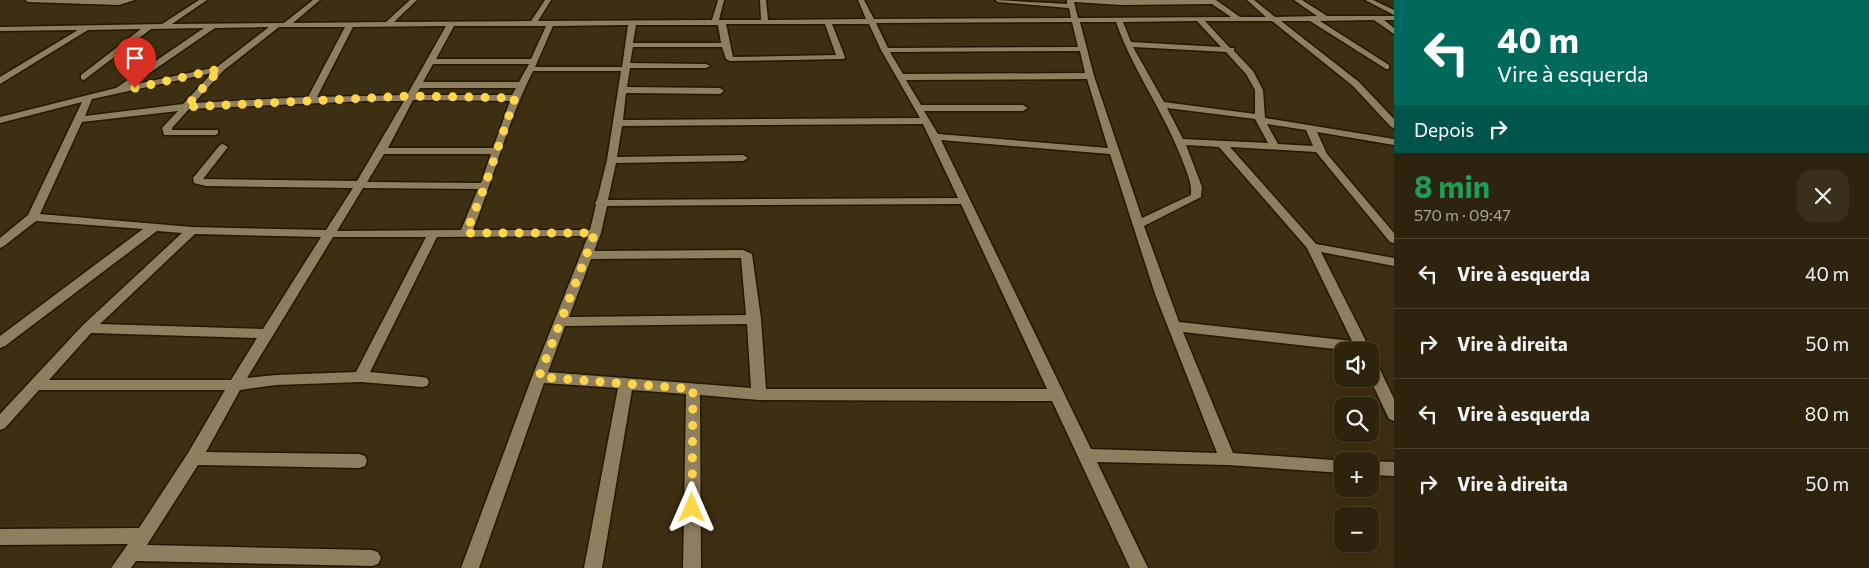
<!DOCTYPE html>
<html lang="pt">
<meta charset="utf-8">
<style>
body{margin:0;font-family:Commissioner,sans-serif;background:#3a2f1b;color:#f1f3f6;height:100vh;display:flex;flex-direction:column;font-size:19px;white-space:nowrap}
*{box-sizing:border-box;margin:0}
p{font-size:16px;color:#a7a49d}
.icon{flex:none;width:28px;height:28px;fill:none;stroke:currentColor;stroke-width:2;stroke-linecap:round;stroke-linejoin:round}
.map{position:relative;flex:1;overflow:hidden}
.drawer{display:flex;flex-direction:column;background:#2e230d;width:475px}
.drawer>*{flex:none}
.hud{background:#00695c;color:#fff;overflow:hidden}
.buttons{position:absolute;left:1334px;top:342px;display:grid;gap:10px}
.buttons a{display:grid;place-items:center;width:45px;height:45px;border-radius:10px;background:#2e230d;box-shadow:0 5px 20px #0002,0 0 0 1px #49402e;font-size:25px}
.pin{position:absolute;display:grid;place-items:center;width:42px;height:42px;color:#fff;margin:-51px -21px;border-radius:50% 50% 50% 0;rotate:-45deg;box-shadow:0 0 5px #0007}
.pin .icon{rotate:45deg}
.me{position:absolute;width:55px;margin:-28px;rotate:0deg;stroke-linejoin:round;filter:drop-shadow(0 0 4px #0008)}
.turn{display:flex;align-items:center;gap:18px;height:105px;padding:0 20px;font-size:22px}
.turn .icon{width:65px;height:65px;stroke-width:2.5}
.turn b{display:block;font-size:35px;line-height:42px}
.then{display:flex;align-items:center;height:48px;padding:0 20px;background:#0003;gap:10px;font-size:19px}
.round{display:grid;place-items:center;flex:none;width:52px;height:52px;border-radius:15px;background:#3a2f1b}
.headline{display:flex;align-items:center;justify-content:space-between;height:85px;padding:0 20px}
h1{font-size:30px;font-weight:700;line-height:38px;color:#1e9e55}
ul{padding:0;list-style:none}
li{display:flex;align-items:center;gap:15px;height:70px;padding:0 20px;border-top:1px solid #49402e}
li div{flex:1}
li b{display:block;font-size:19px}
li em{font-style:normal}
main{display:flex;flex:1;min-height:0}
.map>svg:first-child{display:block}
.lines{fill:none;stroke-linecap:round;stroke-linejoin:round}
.minor-casing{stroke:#231700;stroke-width:3}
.minor{fill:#8e7f5f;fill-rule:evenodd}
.route{stroke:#ffd54a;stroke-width:9;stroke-dasharray:0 16.2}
</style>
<main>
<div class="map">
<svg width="1394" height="568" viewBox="0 0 1394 568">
<rect width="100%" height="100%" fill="#3d2f11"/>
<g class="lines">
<g class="minor-casing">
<path id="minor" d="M25 0H135L119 5 28 2Z
M199 0H207L172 24 284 23 313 0H320L293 23 386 22 410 0H417L394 22 531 21 545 0H551L538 21 712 20 718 0H724L719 20H761L760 0H766L768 20 866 19 858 0H864L874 19 1071 18 1069 8 998 2 995 0 1067 4V0H1216L1240 17H1266L1247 0H1254L1275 17 1317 16 1294 0H1302L1327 16H1394V20H1384L1394 28V34L1374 20 1320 21 1389 65V69H1386L1310 21H1281L1359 82 1394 119V128L1391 127 1353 86 1272 21H1205L1230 48H1234V51L1253 71 1263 90 1265 118 1394 139V145L1317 132 1327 154 1394 233V243L1390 242 1316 152 1230 147 1316 244 1394 258V266L1321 252 1371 351 1370 353 1183 332 1233 453 1347 461H1342V473L1228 465 1097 462 1148 568H1130L1052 401 759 400 700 395 701 568H683L686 394 632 390 602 568H584L618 388 544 383 479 568H461L532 377 588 236 437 237 370 372 422 377 427 378 429 382 427 386 422 387 361 382 276 385 240 390 206 452 359 454 365 456 367 461 365 466 359 468 198 465 147 545 372 550 378 552 381 558 378 564 372 566 136 561 131 568H111L128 544 0 545V529L139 528 188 453 225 390H39L5 428 0 430V414L83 325 182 233 157 231 5 346 0 348V336L143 229 36 221 4 246 0 248V238L28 215 82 102 0 123V117L116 88 204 28 151 29 84 80 81 79V75L141 29 88 30 0 84V77L78 30 0 31V27L162 24ZM1074 2 1122 5 1212 4 1231 17 1078 18ZM1072 22 1078 47 888 48 876 23ZM1080 22H1116C1133 71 1165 113 1183 162 1187 173 1192 183 1191 195L1142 218 1094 76ZM1123 22 1197 21 1221 47 1131 42ZM726 24H825L836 55 733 57ZM832 24H869L881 50 920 118 623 120 626 93 720 94 724 91 720 88 627 87 630 68H706L710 66 706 64 630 63 633 47H722L726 59 730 61 844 59 845 57ZM628 25 622 67H535L553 26ZM718 25 721 43H633L636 25ZM446 26 407 95 317 97 353 27ZM454 26H546L531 59H436ZM269 27 217 67 132 85 215 28ZM279 27H345L308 97 194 103 223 71ZM1133 47 1226 52 1246 74 1255 90V114L1164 102ZM1080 51 1085 73 903 74 890 52ZM433 64H529L519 82H423ZM533 71H621L607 160 597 200 595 203 596 205 590 230H473C494 178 507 122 533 71ZM212 73 183 104 85 116 92 99ZM1087 79 1108 148 938 134 924 111H1023L1028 108 1023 105H921L906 80ZM420 88H516L512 95H416ZM413 100 510 101 493 148H388ZM368 101H404L357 181 203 179 228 147 223 144 220 145 193 178 194 183 206 186 353 188 326 230 192 227 40 214 82 122 178 111 162 128 164 135H215L218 134V130H172V128L189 109ZM1167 108 1255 119 1268 143 1183 139ZM923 124 958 198 608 200 616 163 743 161 748 158 743 155 617 157 622 126ZM1267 124 1306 130 1313 146 1278 144ZM941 140 1110 154 1155 294 1217 453 1091 449ZM1186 145 1219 147 1307 248 1352 341 1179 322 1144 226 1201 197 1202 187ZM384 154H491L481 183 367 182ZM363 188 478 189 461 230 337 231ZM961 204 1047 389H766L761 319 752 254 743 250 594 251 601 233 607 206ZM195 234 321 237 263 329 100 324ZM333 237H426L356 372 276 375 247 378ZM741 258 746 315 569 317 591 259ZM747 324 751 388 548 372 565 326ZM91 333 257 338 231 380H49Z
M1365 0H1373L1394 10V15Z
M1370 358 1375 359 1394 399V421L1389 419 1370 379Z
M1370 461 1394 462V476L1370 475Z"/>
</g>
<use href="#minor" class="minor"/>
</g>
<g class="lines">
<path class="route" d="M135 88 220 69 186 107 410 96 515 98 485 186 466 233H595L539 377 693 389 692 508"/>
</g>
</svg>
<div class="buttons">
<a><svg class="icon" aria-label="sound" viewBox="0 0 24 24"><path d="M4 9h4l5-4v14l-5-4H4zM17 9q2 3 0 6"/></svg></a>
<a><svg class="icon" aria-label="search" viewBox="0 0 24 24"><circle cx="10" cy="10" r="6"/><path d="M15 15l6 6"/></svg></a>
<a>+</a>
<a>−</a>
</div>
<div class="pin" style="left:135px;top:88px;background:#d93025"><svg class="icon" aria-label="arrive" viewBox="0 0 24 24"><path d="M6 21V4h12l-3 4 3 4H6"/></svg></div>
<svg class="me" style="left:692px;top:508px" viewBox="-20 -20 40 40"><path d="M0-17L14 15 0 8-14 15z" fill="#ffd54a" stroke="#fff" stroke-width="4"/></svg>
</div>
<section class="drawer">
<div class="hud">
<div class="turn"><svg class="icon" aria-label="left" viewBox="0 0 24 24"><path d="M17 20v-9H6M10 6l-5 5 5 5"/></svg><div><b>40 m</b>Vire à esquerda</div></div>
<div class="then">Depois<svg class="icon" aria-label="right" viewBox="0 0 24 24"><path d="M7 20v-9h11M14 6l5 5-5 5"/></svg></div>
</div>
<div class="headline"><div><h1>8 min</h1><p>570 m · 09:47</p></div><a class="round"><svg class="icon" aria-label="close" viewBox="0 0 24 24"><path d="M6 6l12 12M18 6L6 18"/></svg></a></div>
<ul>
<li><svg class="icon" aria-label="left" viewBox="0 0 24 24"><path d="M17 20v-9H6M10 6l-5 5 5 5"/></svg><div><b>Vire à esquerda</b></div><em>40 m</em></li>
<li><svg class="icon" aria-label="right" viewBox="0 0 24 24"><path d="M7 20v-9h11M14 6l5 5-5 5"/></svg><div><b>Vire à direita</b></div><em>50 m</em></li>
<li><svg class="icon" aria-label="left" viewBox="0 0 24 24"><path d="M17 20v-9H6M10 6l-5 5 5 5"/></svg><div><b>Vire à esquerda</b></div><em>80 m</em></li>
<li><svg class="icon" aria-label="right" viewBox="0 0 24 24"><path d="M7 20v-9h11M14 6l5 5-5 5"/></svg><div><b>Vire à direita</b></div><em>50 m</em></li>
</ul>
</section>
</main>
